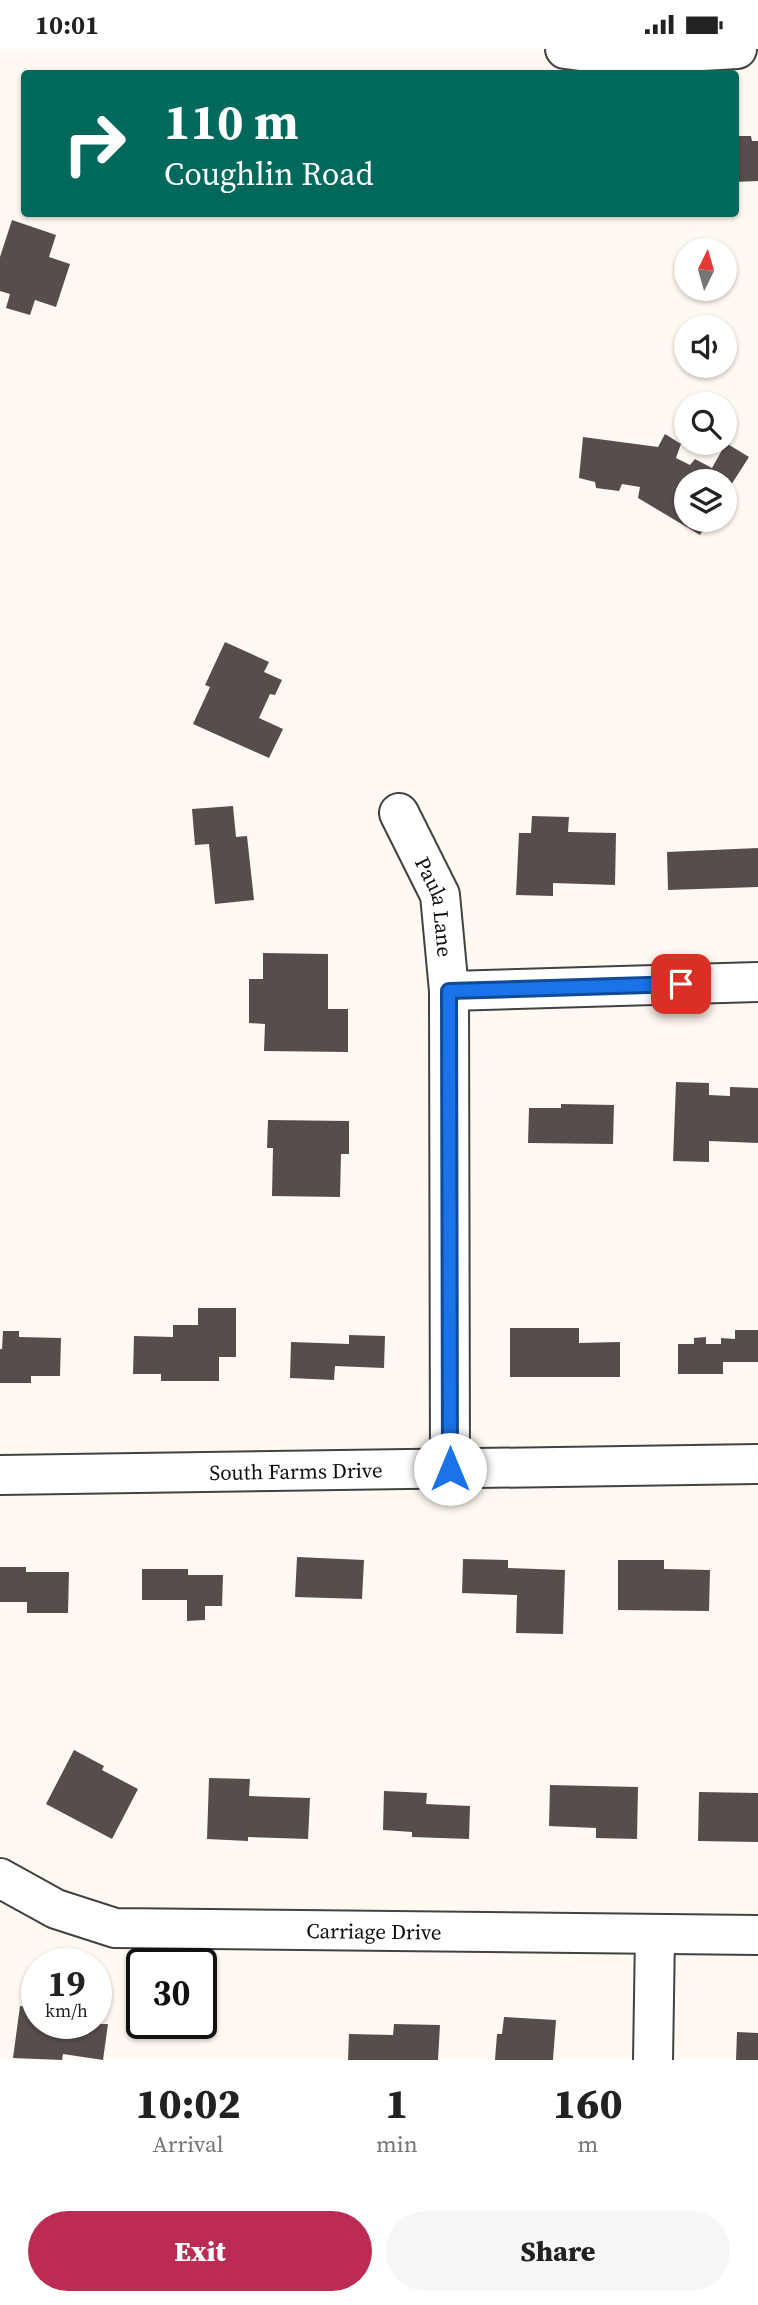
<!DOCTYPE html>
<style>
body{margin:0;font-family:"Source Serif 4",serif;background:#f6f6f6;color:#222;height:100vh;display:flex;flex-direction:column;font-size:26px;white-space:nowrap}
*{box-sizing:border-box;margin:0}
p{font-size:23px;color:#767676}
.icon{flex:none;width:38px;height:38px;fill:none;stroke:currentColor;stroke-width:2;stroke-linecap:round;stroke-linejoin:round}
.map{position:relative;height:2011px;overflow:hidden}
.details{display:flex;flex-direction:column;background:#fff;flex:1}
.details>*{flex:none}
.hud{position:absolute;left:21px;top:21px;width:718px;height:147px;border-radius:7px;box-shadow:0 2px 5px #0004;background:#00695c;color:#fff;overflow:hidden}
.needle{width:46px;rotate:5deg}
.tools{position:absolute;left:674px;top:189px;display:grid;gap:14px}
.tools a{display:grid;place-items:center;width:63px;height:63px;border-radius:50%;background:#fff;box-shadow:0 2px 5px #0004;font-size:35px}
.speed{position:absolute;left:21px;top:1899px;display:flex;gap:14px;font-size:35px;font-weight:700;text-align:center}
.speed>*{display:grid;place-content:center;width:91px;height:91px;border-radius:50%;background:#fff;box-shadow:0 2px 5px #0004;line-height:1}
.speed small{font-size:18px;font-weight:400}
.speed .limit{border:4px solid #111;border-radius:10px;background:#fff;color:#111}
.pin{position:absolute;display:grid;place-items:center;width:60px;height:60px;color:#fff;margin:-30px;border-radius:14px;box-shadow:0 4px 10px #0006}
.me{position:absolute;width:77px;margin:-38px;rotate:0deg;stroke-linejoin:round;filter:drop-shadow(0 0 5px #0008)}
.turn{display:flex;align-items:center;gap:24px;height:147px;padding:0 28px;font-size:32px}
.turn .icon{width:91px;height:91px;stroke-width:2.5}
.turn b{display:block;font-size:49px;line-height:60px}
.eta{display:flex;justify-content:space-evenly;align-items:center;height:119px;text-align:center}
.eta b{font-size:42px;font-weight:800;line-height:49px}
.primary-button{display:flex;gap:14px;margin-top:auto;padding:14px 28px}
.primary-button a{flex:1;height:80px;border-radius:42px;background:#bb2b52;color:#fff;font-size:28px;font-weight:800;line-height:80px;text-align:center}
.primary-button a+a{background:#f6f6f6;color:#222}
.status{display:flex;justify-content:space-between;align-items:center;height:49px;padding:0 35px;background:#fff;direction:ltr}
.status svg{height:19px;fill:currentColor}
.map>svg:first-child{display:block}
.building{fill:#574e4c}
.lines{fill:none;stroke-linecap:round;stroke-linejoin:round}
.minor-casing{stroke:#424242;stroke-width:42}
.minor{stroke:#fff;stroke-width:38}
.route-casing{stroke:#114b97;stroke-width:18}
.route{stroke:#1a73e8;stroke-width:12}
.labels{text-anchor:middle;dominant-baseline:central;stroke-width:7;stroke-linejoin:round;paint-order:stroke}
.street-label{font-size:21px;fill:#0f0f0f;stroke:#fff}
</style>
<div class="status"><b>10:01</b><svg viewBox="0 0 49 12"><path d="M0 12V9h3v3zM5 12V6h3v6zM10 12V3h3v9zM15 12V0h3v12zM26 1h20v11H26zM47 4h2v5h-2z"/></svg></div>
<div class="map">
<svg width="758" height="2011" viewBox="0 0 758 2011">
<rect width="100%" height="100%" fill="#fff9f1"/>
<path class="building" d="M735 87H751L752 92H758V132L735 133Z
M12 171 56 186 49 208 70 215 56 258 35 251 30 266 6 259 10 245 0 242V208Z
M665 385 681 395 676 409 690 416 695 410 712 419 726 394 749 408 724 447V432H686V471H709L700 486 638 449 640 438 622 435 619 442 596 439 595 433 579 429 583 388 658 398Z
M225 593 269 613 264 623 282 631 275 646 270 645 259 669 283 680 269 709 193 675 210 638 205 636Z
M233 757 236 788 247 787 254 851 215 855 209 795 195 796 192 760Z
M532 767 569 768 568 783 616 784 615 836 553 834V847L516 846 519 784H531Z
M758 799V838L668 841 667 803Z
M263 904 328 905V960H348V1003L264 1002 265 975 249 974V930H263Z
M676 1033 709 1034V1046L730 1047V1038L758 1039V1094L709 1092V1113L673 1112Z
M561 1055 614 1056 613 1095 528 1094 529 1059H561Z
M268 1071 349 1072V1105H341L340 1148 272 1147 273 1099H267Z
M198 1259H236V1308H219V1332H161V1325H133L134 1287 173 1288V1276H198Z
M510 1279H579V1294L620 1293V1328H510Z
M735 1281H758V1313H723V1325H678V1295H694V1289L706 1288V1295H721V1289L735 1290Z
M3 1282H19V1288L61 1289 60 1327H31V1334H0V1300H2Z
M349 1286 385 1287 384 1319 335 1317 334 1331 290 1329 291 1293 349 1295Z
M297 1508 364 1511 362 1550 295 1548Z
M463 1510 508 1511V1519L565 1521 563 1585 516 1584 517 1546 462 1544Z
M618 1511H664V1520L710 1521 709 1562 618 1561Z
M0 1518H26V1523H69L68 1564H27V1553H0Z
M142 1520H188V1526H223L222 1557H205V1571L187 1572V1551H142Z
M74 1701 104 1717 102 1721 138 1740 112 1790 46 1755Z
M209 1729 250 1730 249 1747 310 1749 308 1790 248 1788V1792L207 1790Z
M550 1736 638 1738 637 1790 596 1789V1779L549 1777Z
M384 1742 427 1744 426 1755 470 1757 469 1790 412 1788V1783L383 1781Z
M699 1743 758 1744V1793L698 1792Z
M20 1957 37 1959V1974L108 1975 103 2011 63 2005 62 2011 13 2009Z
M504 1968 556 1971 553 2011H495L497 1985H502Z
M394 1975 440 1976 438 2011H348L349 1985 393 1986Z
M737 1983 758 1984V2011H736Z"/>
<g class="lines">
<g class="minor-casing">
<g id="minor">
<path d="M565 0 617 7 737 0"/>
<path id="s1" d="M399 764 440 846 449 942 450 1420"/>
<path d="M449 942 758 933"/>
<path id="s2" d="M0 1426 758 1415"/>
<path id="s3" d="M0 1829 56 1860 115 1879 758 1886"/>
<path d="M653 2011 655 1886"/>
</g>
</g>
<use href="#minor" class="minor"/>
</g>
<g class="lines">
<g class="route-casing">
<path id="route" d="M450 1420 449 942 681 935"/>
</g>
<use href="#route" class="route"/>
</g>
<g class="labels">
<g class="street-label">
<text stroke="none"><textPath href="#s1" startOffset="102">Paula Lane</textPath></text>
<text stroke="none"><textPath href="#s2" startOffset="296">South Farms Drive</textPath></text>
<text stroke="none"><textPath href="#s3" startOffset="385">Carriage Drive</textPath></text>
</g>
</g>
</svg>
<div class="tools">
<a><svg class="needle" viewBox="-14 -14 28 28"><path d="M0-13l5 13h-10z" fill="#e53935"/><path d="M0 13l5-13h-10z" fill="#767676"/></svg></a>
<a><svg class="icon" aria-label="sound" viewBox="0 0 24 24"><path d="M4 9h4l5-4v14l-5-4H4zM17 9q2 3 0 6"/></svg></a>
<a><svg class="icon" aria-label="search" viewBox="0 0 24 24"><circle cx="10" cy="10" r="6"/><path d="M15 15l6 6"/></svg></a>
<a><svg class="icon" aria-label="layers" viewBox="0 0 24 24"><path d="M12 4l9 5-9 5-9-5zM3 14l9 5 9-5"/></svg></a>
</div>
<div class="speed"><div>19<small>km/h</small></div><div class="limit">30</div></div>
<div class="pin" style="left:681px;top:935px;background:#d93025"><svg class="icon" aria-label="arrive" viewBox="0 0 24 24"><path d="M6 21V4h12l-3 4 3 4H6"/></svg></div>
<svg class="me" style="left:450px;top:1420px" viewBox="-20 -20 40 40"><circle r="19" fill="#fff"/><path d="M0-13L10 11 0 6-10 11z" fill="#1a73e8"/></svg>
<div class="hud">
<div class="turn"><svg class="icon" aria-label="right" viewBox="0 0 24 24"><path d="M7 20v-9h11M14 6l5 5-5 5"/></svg><div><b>110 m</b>Coughlin Road</div></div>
</div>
</div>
<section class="details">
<div class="eta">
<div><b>10:02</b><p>Arrival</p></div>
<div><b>1</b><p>min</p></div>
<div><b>160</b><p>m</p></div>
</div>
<div class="primary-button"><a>Exit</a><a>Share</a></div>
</section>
